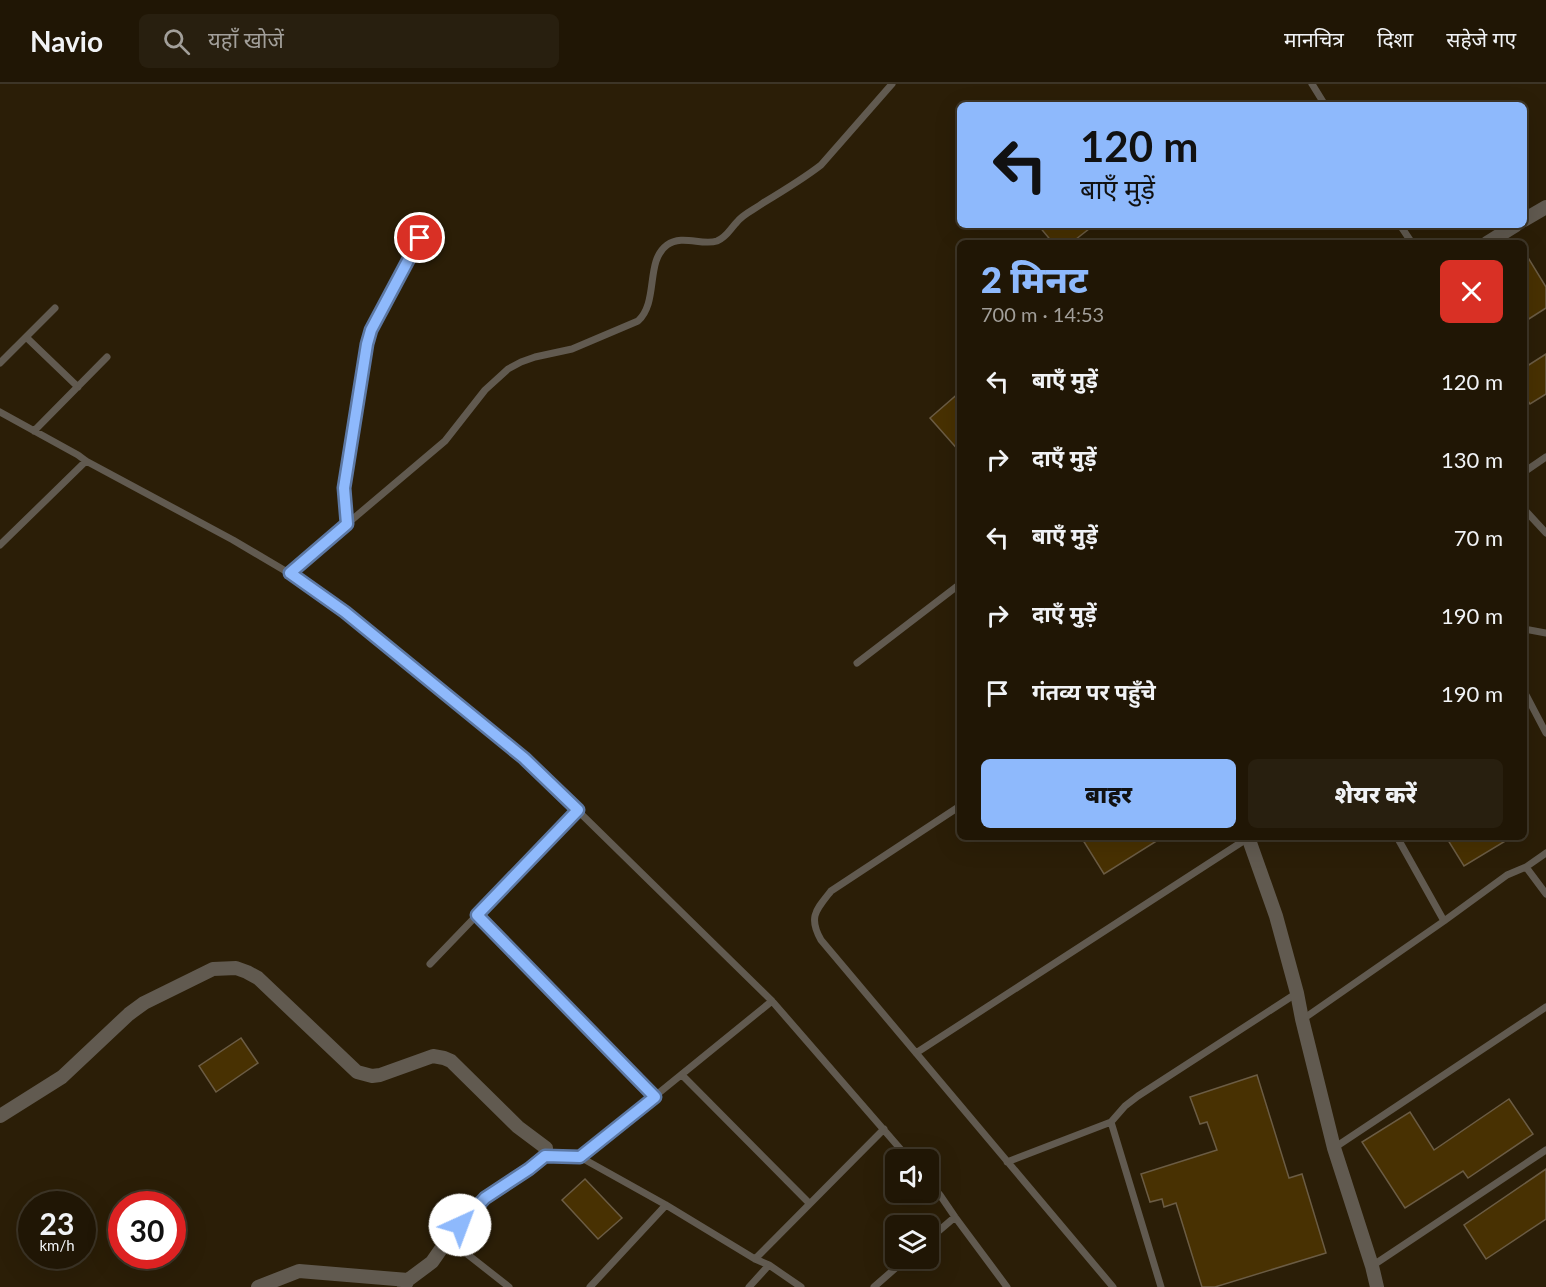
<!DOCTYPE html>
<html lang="hi">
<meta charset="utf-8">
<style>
body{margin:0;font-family:Lato,"Noto Sans Devanagari",sans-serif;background:#281f0f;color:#f1f3f6;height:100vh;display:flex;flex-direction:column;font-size:22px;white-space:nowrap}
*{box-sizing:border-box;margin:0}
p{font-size:20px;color:#a29f9a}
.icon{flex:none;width:33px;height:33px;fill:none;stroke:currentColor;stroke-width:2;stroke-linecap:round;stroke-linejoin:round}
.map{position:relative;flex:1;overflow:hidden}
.side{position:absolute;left:957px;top:156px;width:570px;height:600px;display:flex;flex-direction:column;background:#201605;border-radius:9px;box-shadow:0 6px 24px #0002,0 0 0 2px #3d3527}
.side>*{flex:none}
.hud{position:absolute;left:957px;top:18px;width:570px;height:126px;border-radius:9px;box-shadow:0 6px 24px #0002,0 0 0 2px #3d3527;background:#8eb9fc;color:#111;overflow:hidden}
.fabs{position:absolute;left:885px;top:1065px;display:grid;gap:12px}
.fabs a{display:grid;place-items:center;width:54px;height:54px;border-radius:9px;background:#201605;box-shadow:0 6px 24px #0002,0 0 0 2px #3d3527;font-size:30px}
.speed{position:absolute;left:18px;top:1107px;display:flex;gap:12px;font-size:30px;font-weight:700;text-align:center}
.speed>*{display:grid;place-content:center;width:78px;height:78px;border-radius:50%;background:#201605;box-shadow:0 6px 24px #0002,0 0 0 2px #3d3527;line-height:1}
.speed small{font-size:15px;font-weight:400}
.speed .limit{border:9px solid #d22;background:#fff;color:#111}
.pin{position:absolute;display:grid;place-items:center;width:51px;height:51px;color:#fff;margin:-26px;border:3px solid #fff;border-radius:50%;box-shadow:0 2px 6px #0007}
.me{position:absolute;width:66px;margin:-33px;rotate:43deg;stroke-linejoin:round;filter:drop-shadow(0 0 4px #0008)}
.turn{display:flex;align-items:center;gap:21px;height:126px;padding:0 24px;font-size:27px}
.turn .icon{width:78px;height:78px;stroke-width:2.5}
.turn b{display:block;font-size:42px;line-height:51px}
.round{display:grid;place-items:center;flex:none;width:63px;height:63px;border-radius:9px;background:#281f0f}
.overview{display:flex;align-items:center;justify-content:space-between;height:102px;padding:0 24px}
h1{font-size:36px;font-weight:800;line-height:45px;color:#8eb9fc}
.action{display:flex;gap:12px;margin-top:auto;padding:12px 24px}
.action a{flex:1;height:69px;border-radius:9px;background:#8eb9fc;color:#111;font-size:24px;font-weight:800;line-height:69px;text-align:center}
.action a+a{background:#281f0f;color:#f1f3f6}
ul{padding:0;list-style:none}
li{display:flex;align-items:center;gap:18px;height:78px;padding:0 24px}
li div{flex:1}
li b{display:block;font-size:22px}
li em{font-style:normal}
header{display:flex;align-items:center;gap:36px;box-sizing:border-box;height:84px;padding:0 30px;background:#201605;border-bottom:2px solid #3d3527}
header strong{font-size:28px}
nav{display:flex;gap:33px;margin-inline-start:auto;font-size:21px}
.search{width:420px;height:54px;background:#281f0f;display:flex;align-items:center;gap:15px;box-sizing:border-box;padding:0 21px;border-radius:9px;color:#a29f9a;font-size:22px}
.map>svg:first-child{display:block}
.building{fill:#483102;stroke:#6b5c44;stroke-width:1.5}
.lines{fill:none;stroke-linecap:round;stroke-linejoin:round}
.lane{stroke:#615a50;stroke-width:7}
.street{stroke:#615a50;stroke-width:14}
.route-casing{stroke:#5c78a4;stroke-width:15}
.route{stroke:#8eb9fc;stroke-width:10}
</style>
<header>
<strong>Navio</strong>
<div class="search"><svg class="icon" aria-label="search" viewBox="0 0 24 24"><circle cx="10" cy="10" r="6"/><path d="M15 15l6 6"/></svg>यहाँ खोजें</div>
<nav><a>मानचित्र</a><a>दिशा</a><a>सहेजे गए</a></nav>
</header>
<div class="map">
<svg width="1546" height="1203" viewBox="0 0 1546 1203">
<rect width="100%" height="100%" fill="#2b1e07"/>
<path class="building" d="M1038 141H1094L1071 159H1053Z
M1524 167 1546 203V224L1524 238Z
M1546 270V310L1530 320 1524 311V284Z
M960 308V368L930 334Z
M1081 753H1163L1104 790Z
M1446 753H1512L1464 782Z
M241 954 258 979 216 1008 199 982Z
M1257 991 1289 1094 1302 1090 1326 1169 1215 1203H1202L1176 1119 1164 1123 1162 1115 1150 1118 1141 1090 1217 1066 1207 1038 1200 1040 1190 1013Z
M1509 1015 1533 1050 1468 1094 1463 1087 1405 1124 1362 1058 1410 1028 1434 1066Z
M1546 1085V1135L1486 1175 1464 1141Z
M585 1095 622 1134 598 1155 562 1116Z"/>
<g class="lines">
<path class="lane" d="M1312 0 1325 21
M1400 141 1412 159
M26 253 78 303
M0 279 55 224
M0 328 78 371 86 377 233 456 299 495 345 528 524 674 772 917 910 1076
M34 347 107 273
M1524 388 1546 373
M1524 425 1546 449
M347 440 345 397 367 260 371 246 420 154
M0 461 86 377
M289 489 445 357 485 306 508 285 521 278 535 273 572 265 638 237C659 218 645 177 667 161 682 150 702 162 717 157 727 153 730 145 737 138 743 130 755 125 763 119 783 107 803 95 821 81L892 0
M1524 545 1546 549
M857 579 960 500
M1524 607 1546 649
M960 722 831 807C816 826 808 833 821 856L1113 1203
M1397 753 1444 837
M1526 783 1546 769
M477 831 655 1013
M430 880 578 726
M1303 935 1444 837 1507 791 1526 783 1546 810
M916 969 1248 754
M682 991 809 1119
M1111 1038 1161 1203
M1334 1064 1546 923
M545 1072 580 1073 666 1121 755 1175 769 1181 801 1203
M580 1073 772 917
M1007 1078 1111 1038 1125 1022 1138 1012 1297 909
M928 1097 940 1111 955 1133 1007 1203
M448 1155 509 1203
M928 1156 955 1133
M755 1175 884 1045
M1372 1182 1546 1066
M590 1203 666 1121
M749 1203 769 1181
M874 1203 907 1174"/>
<path class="street" d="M1524 136 1546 123
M1487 159 1516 141
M1248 753 1276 832 1297 909 1302 935 1334 1064 1372 1182 1377 1203
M0 1032 62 993 129 930 144 919 213 885 236 884 247 888 258 894 357 988 372 992 380 991 433 972 444 974 451 977 518 1043 546 1064 545 1072 529 1085 485 1114 448 1155 432 1178 408 1196 404 1203
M258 1203 299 1187 408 1196"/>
</g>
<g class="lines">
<g class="route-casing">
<path id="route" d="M420 154 371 246 367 260 344 404 347 440 290 489 345 528 524 674 578 726 477 831 655 1013 580 1073 545 1072 529 1085 485 1114 460 1141"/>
</g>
<use href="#route" class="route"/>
</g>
</svg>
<div class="fabs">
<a><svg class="icon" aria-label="sound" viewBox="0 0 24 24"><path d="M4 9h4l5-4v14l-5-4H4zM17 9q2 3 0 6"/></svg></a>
<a><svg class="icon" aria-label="layers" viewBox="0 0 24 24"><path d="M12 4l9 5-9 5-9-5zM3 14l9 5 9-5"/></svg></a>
</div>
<div class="speed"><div>23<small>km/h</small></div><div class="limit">30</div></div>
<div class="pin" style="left:420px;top:154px;background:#d93025"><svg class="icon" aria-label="arrive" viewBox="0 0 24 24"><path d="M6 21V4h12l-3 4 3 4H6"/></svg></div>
<svg class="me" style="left:460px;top:1141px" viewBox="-20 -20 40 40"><circle r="19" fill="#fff"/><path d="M0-13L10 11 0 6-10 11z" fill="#8eb9fc"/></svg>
<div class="hud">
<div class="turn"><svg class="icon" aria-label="left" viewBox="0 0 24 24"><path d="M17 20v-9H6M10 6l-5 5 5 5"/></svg><div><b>120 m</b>बाएँ मुड़ें</div></div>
</div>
<section class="side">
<div class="overview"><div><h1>2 मिनट</h1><p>700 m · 14:53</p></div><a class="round" style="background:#d93025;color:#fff"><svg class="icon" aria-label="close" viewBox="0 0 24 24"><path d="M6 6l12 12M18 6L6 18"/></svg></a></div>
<ul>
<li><svg class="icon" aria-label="left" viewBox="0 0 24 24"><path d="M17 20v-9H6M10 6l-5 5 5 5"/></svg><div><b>बाएँ मुड़ें</b></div><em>120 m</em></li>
<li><svg class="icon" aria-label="right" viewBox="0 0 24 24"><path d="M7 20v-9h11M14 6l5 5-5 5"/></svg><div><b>दाएँ मुड़ें</b></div><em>130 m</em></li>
<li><svg class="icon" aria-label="left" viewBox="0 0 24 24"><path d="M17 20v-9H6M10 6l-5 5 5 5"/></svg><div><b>बाएँ मुड़ें</b></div><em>70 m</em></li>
<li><svg class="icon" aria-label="right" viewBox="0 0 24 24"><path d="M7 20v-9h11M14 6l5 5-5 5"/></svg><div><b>दाएँ मुड़ें</b></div><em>190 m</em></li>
<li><svg class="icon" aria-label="arrive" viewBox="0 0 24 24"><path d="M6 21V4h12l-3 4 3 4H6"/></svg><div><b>गंतव्य पर पहुँचे</b></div><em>190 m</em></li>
</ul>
<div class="action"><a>बाहर</a><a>शेयर करें</a></div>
</section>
</div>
